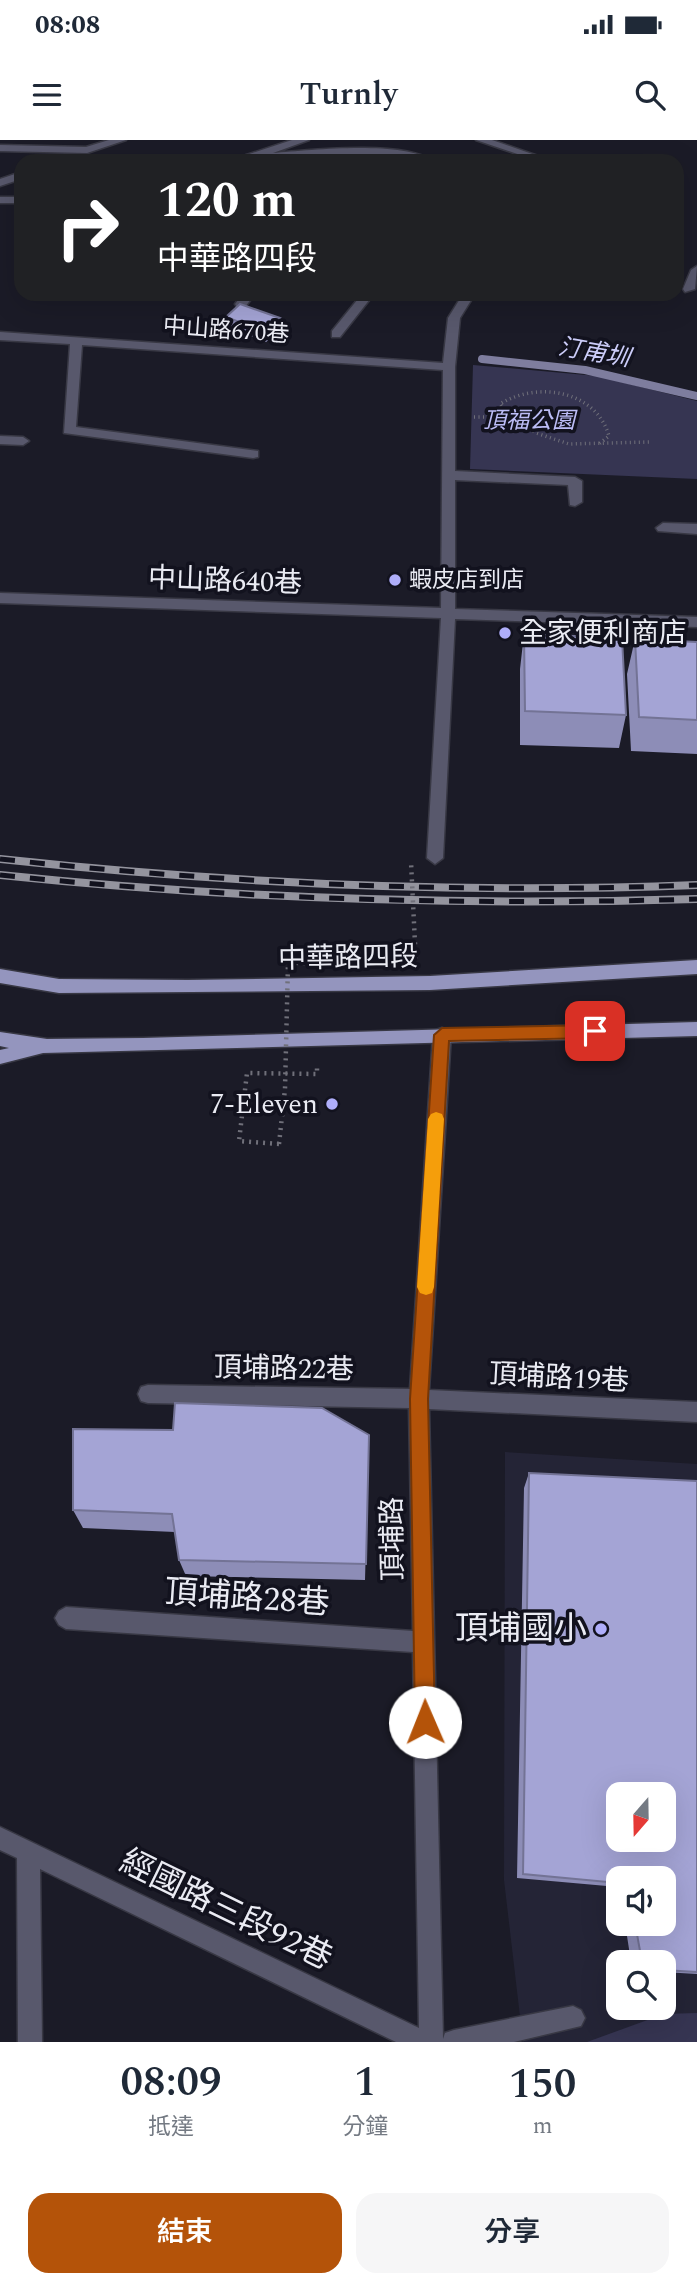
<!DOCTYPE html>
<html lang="zh-TW">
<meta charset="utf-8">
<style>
body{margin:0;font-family:Spectral,"Noto Sans TC",serif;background:#f6f6f7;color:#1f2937;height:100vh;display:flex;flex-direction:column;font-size:26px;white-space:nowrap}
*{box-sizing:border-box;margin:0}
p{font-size:23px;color:#747a83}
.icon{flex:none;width:38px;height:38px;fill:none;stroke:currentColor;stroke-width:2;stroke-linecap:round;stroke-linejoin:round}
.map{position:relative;height:1902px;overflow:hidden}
.drawer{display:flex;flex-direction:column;background:#fff;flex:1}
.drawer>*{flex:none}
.banner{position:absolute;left:14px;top:14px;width:670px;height:147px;border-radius:21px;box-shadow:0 7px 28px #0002;background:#202124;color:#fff;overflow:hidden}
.needle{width:46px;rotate:200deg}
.controls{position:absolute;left:606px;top:1642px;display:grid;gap:14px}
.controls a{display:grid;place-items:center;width:70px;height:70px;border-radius:14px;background:#fff;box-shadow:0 7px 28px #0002;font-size:35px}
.pin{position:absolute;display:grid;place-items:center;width:60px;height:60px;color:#fff;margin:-30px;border-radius:14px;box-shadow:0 4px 10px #0006}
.me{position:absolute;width:77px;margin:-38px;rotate:359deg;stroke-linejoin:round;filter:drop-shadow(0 0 5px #0008)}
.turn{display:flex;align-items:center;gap:24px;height:147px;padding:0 28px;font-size:32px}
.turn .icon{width:91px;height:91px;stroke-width:2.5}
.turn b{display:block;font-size:49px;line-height:60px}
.eta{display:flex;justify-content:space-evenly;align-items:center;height:119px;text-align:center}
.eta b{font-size:42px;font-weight:600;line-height:49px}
.button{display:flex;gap:14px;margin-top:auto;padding:14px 28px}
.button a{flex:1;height:80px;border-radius:21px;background:#b45309;color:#fff;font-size:28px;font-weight:600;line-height:80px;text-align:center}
.button a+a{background:#f6f6f7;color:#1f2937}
.status{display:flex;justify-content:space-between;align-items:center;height:49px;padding:0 35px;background:#fff;direction:ltr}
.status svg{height:19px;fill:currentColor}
header{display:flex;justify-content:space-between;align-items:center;height:91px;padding:0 28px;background:#fff;font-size:32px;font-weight:600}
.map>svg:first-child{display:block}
.built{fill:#242436;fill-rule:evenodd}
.green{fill:#363552}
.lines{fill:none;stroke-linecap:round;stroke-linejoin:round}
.stream{stroke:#7e7d9e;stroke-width:8}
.minor-casing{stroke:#383844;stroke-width:3}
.major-casing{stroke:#383844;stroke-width:3}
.path-far1{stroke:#70707a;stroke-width:3.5;stroke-dasharray:1 3.5;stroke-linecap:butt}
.path{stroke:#70707a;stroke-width:4.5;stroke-dasharray:2 5;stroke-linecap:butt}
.minor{fill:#58586c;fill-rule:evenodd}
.major{fill:#9495be;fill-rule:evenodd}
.rail-casing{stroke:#94949e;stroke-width:8}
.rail{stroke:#12121e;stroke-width:5;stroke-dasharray:15;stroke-linecap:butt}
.path-bridge{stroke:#70707a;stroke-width:4.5;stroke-dasharray:2 5;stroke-linecap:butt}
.wall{fill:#8d8db7}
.shaded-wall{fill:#737395}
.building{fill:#a4a4d5;stroke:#737395;stroke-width:2;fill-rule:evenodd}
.route{fill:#b45309;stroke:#753606;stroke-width:2}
.slow{fill:#f59e0b}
.poi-dot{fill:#afaefa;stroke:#12121e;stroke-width:2.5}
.labels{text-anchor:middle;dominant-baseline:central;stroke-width:7;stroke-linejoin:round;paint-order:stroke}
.far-street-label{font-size:23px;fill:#eaebf3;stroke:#12121e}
.far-park-label{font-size:23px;font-style:italic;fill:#bcbdf6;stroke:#12121e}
.far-poi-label{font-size:23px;fill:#eaebf3;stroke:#12121e;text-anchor:start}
.far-water-label{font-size:24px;font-style:italic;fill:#cbccf8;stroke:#12121e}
.street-label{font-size:28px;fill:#eaebf3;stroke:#12121e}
.poi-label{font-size:28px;fill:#eaebf3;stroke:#12121e;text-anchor:start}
.near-street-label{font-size:33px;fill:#eaebf3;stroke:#12121e}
.near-poi-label{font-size:33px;fill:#eaebf3;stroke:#12121e;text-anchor:end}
</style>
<div class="status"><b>08:08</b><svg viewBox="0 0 49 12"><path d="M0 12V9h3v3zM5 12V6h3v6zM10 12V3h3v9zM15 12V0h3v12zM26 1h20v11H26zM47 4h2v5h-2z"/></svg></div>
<header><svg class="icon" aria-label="menu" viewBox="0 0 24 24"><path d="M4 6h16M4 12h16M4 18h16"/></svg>Turnly<svg class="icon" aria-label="search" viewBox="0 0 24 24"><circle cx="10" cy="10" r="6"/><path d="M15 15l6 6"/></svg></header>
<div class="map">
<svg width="697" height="1902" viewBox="0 0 697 1902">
<rect width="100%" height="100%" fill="#1b1b27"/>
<path class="built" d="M505 1312 697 1324V1902H523L504 1740ZM618 1654H663V1699H618ZM618 1738H663V1783H618ZM618 1822H663V1867H618Z"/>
<path class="green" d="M473 225 597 236 697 261V339L470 329Z
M697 1873V1902H587L664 1874Z"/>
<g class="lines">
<path class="stream" d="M482 219 585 230 697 256"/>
<g class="minor-casing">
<path id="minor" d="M109 0H126L87 13 0 11V5L86 7Z
M292 0H309L273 13C311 10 403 0 433 21L363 15 228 21Z
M476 0H492L538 16 529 18Z
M21 32V39L0 46V39Z
M0 57H21V63H0Z
M697 126 695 149 685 152 683 149 691 130Z
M243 154H255L245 167H237L235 164Z
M362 154H374L340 197H332V191Z
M463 154H475L460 178 455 227V331L575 337 582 341V362L575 366 570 365 568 345 455 340V469L697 477V487L455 479 443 718 435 724 427 718 441 478 0 463V453L441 468 443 230 82 205 76 287 258 311V317L253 318 64 293 70 204 0 200V192L443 223 448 178Z
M0 296 23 297 29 301 23 305 0 304Z
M663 383 697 384V394L658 391 656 388Z
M442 888 448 890 451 895 429 1250 697 1262V1282L429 1269 443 1899 445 1893 454 1890 573 1866 581 1870 585 1878 581 1886 514 1902H396L40 1729 42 1902H18L17 1718 0 1710V1687L419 1888 413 1512 66 1489 59 1485 55 1478 59 1471 66 1467 413 1491 409 1268 148 1263 141 1261 138 1254 141 1247 148 1245 410 1249 433 895 436 890Z"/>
</g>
<g class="major-casing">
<path id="major" d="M697 820V834L430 850 59 853 0 843V829L59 839 188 840 430 836Z
M697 882V896L43 913 0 924V910L9 908 0 906V892L47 899 143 898Z"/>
</g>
<path class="path-far1" d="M474 277H509L536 293 569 304 649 302
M509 277 500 264C537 241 596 250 609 296L599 304"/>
<path class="path" d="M279 1004 239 1001 247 933 317 934V924"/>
<use href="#minor" class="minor"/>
<use href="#major" class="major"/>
<g class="rail-casing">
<path id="rail" d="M0 719C232 744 463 754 697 745
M0 735C232 759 464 766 697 759"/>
</g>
<use href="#rail" class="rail"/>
<path class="path-bridge" d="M279 1004 285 949 288 823 416 824 411 722"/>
</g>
<path class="wall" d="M226 177 280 178 281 188 266 202 227 187Z
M524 494 626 575 619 608 520 605V529Z
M635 499 697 502V614L631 611 627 534Z
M369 1295 365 1440 186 1436 179 1420 175 1392 83 1388 73 1370Z
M529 1333 697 1341V1834L663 1832V1822H631L625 1783H663V1738H618V1747L517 1738 524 1348Z"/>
<path class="shaded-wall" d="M280 178 281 188 266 202V192Z"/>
<path class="building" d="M240 164 280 178 266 192 226 177Z
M524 494 622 498 626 575 525 571Z
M635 499 697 502V580L639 577Z
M175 1263 322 1268 369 1295 366 1424 179 1420 172 1374 73 1370V1289L173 1290Z
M529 1333 697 1341V1832L663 1830V1822H642L635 1783H663V1738H618V1743L523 1734ZM618 1654H663V1699H618Z"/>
<path class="route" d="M595 885 603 891 595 898 449 901 428 1259 435 1582 432 1589 425 1592 418 1589 415 1582 410 1259 434 895 442 888Z"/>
<path class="slow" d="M436 972 442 974 444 979 434 1147 432 1153 426 1155 420 1153 417 1147 428 979 431 974Z"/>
<g class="poi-dot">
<circle cx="395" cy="440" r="7"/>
<circle cx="505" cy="493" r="7"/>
<circle cx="332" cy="964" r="7"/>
<circle cx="601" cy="1489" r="7"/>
</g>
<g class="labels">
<g class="far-street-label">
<text transform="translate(226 191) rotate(4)">中山路670巷</text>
</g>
<g class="far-park-label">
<text x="529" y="281">頂福公園</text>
</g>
<g class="far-poi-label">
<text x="409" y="440">蝦皮店到店</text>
</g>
<g class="far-water-label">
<text transform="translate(594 213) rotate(10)">汀甫圳</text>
</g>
<g class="street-label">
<text transform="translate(225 441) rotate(2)">中山路640巷</text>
<text transform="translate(348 818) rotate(-1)">中華路四段</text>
<text transform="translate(284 1229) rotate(1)">頂埔路22巷</text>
<text transform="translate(559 1238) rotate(3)">頂埔路19巷</text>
<text transform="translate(393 1399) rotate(-91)">頂埔路</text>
</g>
<g class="poi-label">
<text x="519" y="493">全家便利商店</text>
<text x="318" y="964" text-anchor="end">7-Eleven</text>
</g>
<g class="near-street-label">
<text transform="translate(247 1458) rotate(4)">頂埔路28巷</text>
<text transform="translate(226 1770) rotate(26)">經國路三段92巷</text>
</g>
<g class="near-poi-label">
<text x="587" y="1489">頂埔國小</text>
</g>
</g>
</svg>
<div class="controls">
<a><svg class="needle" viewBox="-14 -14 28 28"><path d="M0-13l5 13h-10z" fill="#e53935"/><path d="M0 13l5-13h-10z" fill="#747a83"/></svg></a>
<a><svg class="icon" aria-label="sound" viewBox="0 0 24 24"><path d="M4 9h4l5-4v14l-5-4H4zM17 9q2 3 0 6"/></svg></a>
<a><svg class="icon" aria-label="search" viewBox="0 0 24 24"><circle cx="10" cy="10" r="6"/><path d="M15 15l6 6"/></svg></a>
</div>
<div class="pin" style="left:595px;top:891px;background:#d93025"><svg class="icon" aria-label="arrive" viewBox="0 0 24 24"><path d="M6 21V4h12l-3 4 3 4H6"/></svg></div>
<svg class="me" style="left:425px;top:1582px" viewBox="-20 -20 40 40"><circle r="19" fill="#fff"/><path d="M0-13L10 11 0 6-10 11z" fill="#b45309"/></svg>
<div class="banner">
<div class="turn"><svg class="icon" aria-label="right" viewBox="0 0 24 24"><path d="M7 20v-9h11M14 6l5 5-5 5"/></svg><div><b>120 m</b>中華路四段</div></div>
</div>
</div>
<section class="drawer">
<div class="eta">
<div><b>08:09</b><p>抵達</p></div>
<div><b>1</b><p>分鐘</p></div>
<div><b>150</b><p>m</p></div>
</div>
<div class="button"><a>結束</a><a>分享</a></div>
</section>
